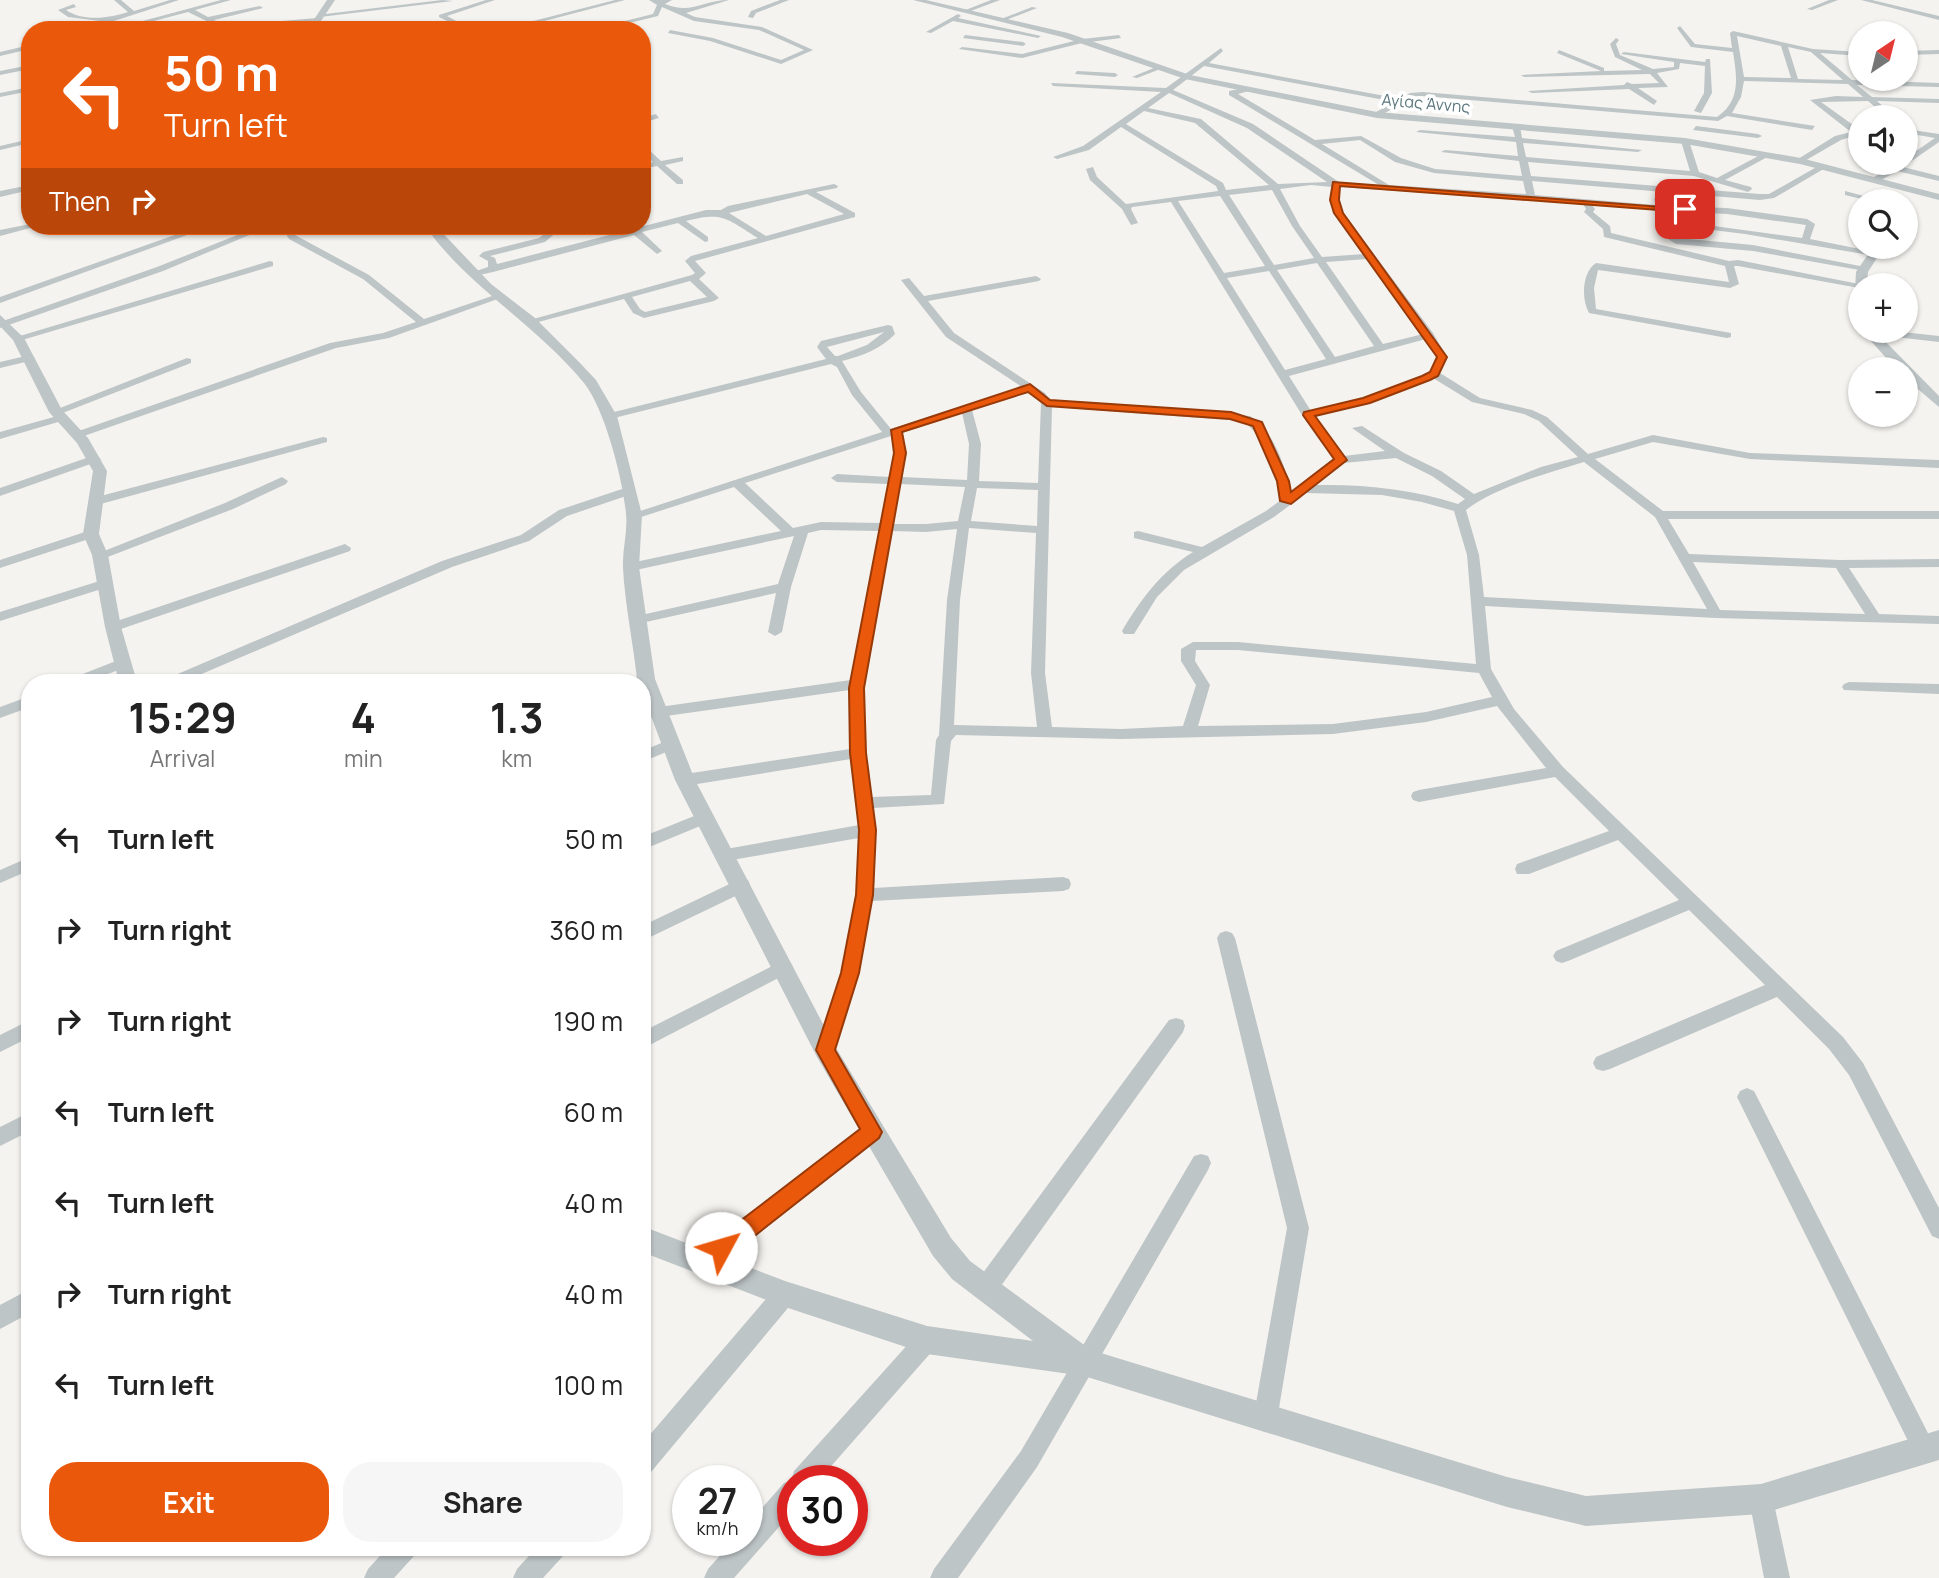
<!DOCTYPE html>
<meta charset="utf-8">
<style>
body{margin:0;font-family:Manrope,sans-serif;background:#f6f6f6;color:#222;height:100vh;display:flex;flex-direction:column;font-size:26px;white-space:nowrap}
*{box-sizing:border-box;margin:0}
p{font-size:23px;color:#767676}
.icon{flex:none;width:38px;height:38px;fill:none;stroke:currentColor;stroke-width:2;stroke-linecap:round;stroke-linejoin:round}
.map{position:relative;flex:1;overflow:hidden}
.sheet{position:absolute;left:21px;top:674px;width:630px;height:882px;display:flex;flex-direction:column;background:#fff;border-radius:28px;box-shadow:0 2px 5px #0004}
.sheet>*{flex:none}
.banner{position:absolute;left:21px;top:21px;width:630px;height:214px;border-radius:28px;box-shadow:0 2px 5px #0004;background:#ea580c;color:#fff;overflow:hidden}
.needle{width:46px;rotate:35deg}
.controls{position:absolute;left:1848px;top:21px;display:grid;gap:14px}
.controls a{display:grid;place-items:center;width:70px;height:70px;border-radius:50%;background:#fff;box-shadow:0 2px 5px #0004;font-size:35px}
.speed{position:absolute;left:672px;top:1465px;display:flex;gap:14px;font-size:35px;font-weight:700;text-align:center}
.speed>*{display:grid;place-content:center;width:91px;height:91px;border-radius:50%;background:#fff;box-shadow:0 2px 5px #0004;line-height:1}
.speed small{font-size:18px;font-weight:400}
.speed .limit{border:10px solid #d22;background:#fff;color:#111}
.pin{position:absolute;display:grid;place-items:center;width:60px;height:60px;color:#fff;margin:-30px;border-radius:14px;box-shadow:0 4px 10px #0006}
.me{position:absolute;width:77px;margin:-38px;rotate:51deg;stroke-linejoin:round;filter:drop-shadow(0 0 5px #0008)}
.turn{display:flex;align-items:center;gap:24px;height:147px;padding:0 28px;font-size:32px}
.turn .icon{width:91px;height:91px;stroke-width:2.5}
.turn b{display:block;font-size:49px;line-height:60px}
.then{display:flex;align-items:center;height:66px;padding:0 28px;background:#0003;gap:14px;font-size:26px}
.eta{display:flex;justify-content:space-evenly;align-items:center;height:119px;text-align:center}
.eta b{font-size:42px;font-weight:700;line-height:49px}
.primary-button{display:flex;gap:14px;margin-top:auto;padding:14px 28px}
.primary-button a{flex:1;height:80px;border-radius:28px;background:#ea580c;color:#fff;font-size:28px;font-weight:700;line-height:80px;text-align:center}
.primary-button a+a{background:#f6f6f6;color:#222}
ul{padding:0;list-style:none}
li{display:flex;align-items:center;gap:21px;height:91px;padding:0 28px}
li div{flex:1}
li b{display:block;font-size:26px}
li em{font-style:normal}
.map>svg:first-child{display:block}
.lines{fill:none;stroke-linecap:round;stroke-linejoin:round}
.minor{fill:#bec5c7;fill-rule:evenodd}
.tertiary{fill:#bec5c7;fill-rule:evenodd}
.route{fill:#ea580c;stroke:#983908;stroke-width:2}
.labels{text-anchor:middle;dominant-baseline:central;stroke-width:7;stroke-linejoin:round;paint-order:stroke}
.far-street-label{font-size:16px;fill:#5c787e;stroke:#fff}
</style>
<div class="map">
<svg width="1939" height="1578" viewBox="0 0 1939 1578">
<rect width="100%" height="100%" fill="#f5f3ef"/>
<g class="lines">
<path class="minor" d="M114 0H121L134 11 170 0H179L86 30H76L100 21 68 17 58 10 74 4 76 7 66 10C83 22 110 18 128 12Z
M221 0H231L195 10 208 17 260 6 263 8 214 20 227 26 317 18 320 20 225 30 188 12 120 30H109Z
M442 0 453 1 320 17 317 15Z
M486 0H495L447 16 473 30 458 27 428 30 453 24 439 17V15Z
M615 0H625L510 30H498Z
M649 0H672L665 4C691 15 703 0 729 0L686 13 695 17 762 27 813 50 781 64 710 41 668 33 670 30 713 38 781 60 804 50 759 30 694 21 662 7 658 16 601 30H589L653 14 657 5Z
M780 0H789L756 13 753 18 748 17 751 11Z
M991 0H1000L968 12 963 11Z
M1829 0H1838L1812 10 1807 9Z
M1861 0H1872L1939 16V20Z
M1032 7 1037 8 1006 20 1001 19Z
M958 14 961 16 958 18 1041 36 1038 38 953 21 931 33 926 32Z
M1680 26 1695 44 1732 48 1730 33 1733 31 1813 49 1860 52V56L1820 53 1852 80 1939 83V87L1857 85 1872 97 1939 99V103L1877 101 1895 117H1887L1868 101 1821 102 1860 130V134L1841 140 1801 163 1798 159 1835 136 1851 132 1810 100 1836 96 1863 97 1848 84 1744 81 1741 97 1732 113 1815 126 1812 130 1727 116 1718 121 1423 96 1415 97 1377 117 1374 113 1395 102 1204 66 1173 90 1253 124 1339 182 1379 185 1229 95V91L1249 87V91L1238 94 1315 140 1361 136 1401 158 1435 169 1522 176 1519 161 1441 152 1445 150 1518 156 1516 142 1416 132 1420 130 1515 137 1512 126 1516 124 1520 126 1522 138 1642 150 1638 152 1523 143 1526 157 1690 171 1681 141 1685 139 1689 141 1699 172 1717 178 1764 153 1771 155 1725 180 1751 187 1752 189 1748 192 1694 176 1528 162 1531 176 1760 194H1769L1820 165 1827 167 1774 198 1760 200 1532 181 1535 195 1656 205 1654 199 1658 196 1665 206 1727 208 1807 219 1815 224 1810 239 1880 253 1875 256 1745 234 1672 225 1678 238 1753 245 1870 268 1865 271 1753 251 1676 244 1668 239 1658 210 1592 205 1595 209 1593 212 1610 226 1611 233 1729 261 1738 260 1864 285 1859 288 1738 266H1734L1739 284 1730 288 1598 270 1594 288 1596 309 1731 333V337L1727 338 1589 313C1581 299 1582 272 1596 263L1729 282 1725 266 1604 237 1603 229 1584 212 1586 209 1583 204 1340 187 1339 200 1343 213 1433 333 1447 357 1440 373 1480 398 1532 410 1547 417 1588 454 1653 435 1750 453 1939 460V468L1750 459 1653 442 1595 459 1663 511H1939V519H1668L1689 554 1840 560 1939 559V567L1849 568 1879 614 1939 616V624L1716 618 1485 606 1491 669 1514 709 1563 767 1843 1037 1863 1063 1939 1208V1239L1932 1236 1849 1075 1829 1049 1777 997 1610 1069 1603 1071 1596 1069 1593 1063 1596 1057 1765 985 1689 910 1568 961 1562 963 1556 961 1553 956 1556 951 1679 900 1618 840 1529 874H1517L1515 869 1517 864 1609 831 1555 777 1419 802 1413 800 1411 796 1413 792 1419 790 1546 768 1497 706 1426 722 1333 734 1121 739 956 735 951 741 944 804 873 808 876 830 874 888 1063 877 1069 879 1071 884 1069 889 1063 891 872 901 859 973 834 1050 832 1056 825 1058 818 1056 816 1050 841 973 856 895 859 838 726 861 720 859 718 855 720 851 726 849 859 825 851 759 685 786 677 780 685 774 850 749V690L659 717H642V707H659L851 680 879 531 821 530 808 533 791 587 782 632 775 636 768 632 776 593 637 624 630 620 637 616 778 584 794 536 631 571 626 570V564L781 531 734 487 638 518H630L628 515 882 432 852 395 837 367 831 364 610 419 606 418V414L826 359 817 347 821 341 888 325 892 326 895 334C881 349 862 356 842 361L861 392 891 429 1022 387 946 337 901 280 909 278 924 296 1036 276 1041 279 1039 281 928 301 954 333 1045 393 1050 400 1250 416C1275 433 1284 464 1291 492L1335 459 1302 415 1171 202 1132 207 1131 209 1138 223 1131 225 1122 209 1090 180 1086 169 1093 167 1097 177 1126 204 1218 191 1216 186 1121 127 1089 150 1057 159 1053 157 1083 146 1161 92 1053 86 1051 83 1166 88 1221 48 1223 51 1209 63 1401 99 1410 93 1423 92 1717 117C1741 101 1737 77 1733 52L1691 47 1677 28ZM1737 36 1781 46 1791 78 1744 77ZM1788 47 1811 52 1843 80 1798 79ZM1169 93 1247 128 1327 182 1278 184 1201 119 1148 108ZM1144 111 1195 123 1269 185 1226 190 1223 183 1126 124ZM1360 140 1395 162 1434 173 1523 181 1526 194 1389 185 1322 144ZM1311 185 1332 187C1330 214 1349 233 1364 254L1322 257 1300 226 1280 189ZM1272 190 1292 226 1314 258 1274 265 1229 195ZM1220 196 1222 199 1265 266 1224 273 1178 201ZM1667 211 1727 214 1806 225 1802 238 1670 220ZM1368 259 1423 334 1383 344 1326 262ZM1317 263 1374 346 1335 357 1277 270ZM1269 271 1326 359 1285 370 1227 278ZM884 332 867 345 838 356H835L827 347ZM1426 339 1437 357 1430 372 1362 399 1311 411 1289 376ZM1433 378 1472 402 1524 414 1539 421 1578 457 1541 467 1474 494 1441 471 1404 453 1362 426 1352 428 1385 451 1344 456 1315 417 1370 403ZM1029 392 1041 403 1038 483 979 481 981 444 972 410ZM1052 407 1243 421C1267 439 1275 472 1281 500L1266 511 1202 547 1138 531 1134 532V538L1193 552C1161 572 1141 599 1122 631L1124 634H1134L1157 597 1184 570 1274 517 1306 493 1382 495 1422 502 1454 511 1467 555 1476 664 1238 642H1193L1181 649V661L1196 685 1183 726 1121 729 1052 727 1045 673ZM962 413 969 444 967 480 902 477 906 453 902 433ZM891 436 894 453 890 477 837 474 831 478 837 482 888 484 881 523 821 522 793 528 745 483ZM1396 458 1432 476 1465 499 1458 504C1412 489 1364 484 1316 485L1344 463ZM1584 462 1655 517 1707 609 1484 597 1479 555 1466 510C1496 487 1548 473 1584 462ZM900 484 965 487 958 521 926 524H893ZM977 488 1038 490 1037 526 971 521ZM969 528 1036 533 1031 673 1037 727 954 725 960 600ZM957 529 947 600 939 735 936 740 931 795 872 797 866 753 864 688 892 531 926 532ZM1693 562 1836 568 1865 614 1720 610ZM1196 650H1238L1479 673 1492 697 1426 712 1333 724 1198 726 1210 685 1195 661Z
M965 35 1023 42 1026 44 1023 46 963 38Z
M1119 35 1121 38 1082 43 1022 58 959 49 962 47 1022 54 1082 39Z
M1616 38 1619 40 1616 44 1620 55 1653 69 1674 67V62L1621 54 1624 52 1705 62 1706 59H1710L1712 93 1701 113 1694 111 1704 93 1705 66 1680 63 1679 69 1657 73 1668 87 1638 88 1657 101 1654 105 1629 89 1532 93 1528 91 1624 85 1627 82 1632 84 1659 83 1650 74 1524 77 1521 75 1601 71 1557 53 1559 50 1604 68V71L1642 70 1615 57 1610 44Z
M30 45V49L0 56V52Z
M1939 50V54L1906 55V51Z
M30 65V69L0 75V71Z
M1161 65 1163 68 1137 78 1132 77Z
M1077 71 1115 73 1118 75 1115 77 1075 74Z
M30 87V91L0 97V93Z
M656 114 659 118 642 123V118Z
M1696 126 1758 134 1762 136 1758 138 1693 130Z
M1906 129 1939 134V142L1903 167 1939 176V181L1897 171 1878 182H1872V178L1900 163H1906V158L1935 138 1906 133Z
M30 139V143L0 150V146Z
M643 150H649L661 161 683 157V161L665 165 683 180V184H677L657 166 642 169V165L653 162 643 154Z
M834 184 838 186 837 188 816 192 855 213V217L695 261 706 273 699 279 719 298 714 301 644 318 633 313 624 299 531 324 526 321 692 275 695 273 685 261 691 256 758 238C727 219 723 211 686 221L708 237V241L705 242 678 223 642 232 660 249 662 251 657 254 634 235 493 272 475 276 470 273 488 267V261L479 256 483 252 539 238 555 226H564L545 242 490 256 495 258 497 264 706 210H721L728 206ZM807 194 844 214 766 236 729 213ZM690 281 707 297 645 312 640 309 632 297Z
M30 185V190L0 197V191Z
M1845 191 1883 201H1870L1845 195Z
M30 224 38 226 0 236V230Z
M200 226H212L0 303V297Z
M260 226H271L163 271 0 328V322L157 267Z
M281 226H289L295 235 369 275 424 319 498 294 506 296 389 338 336 348 81 437H73V433L330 343 383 333 416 322 363 279 289 239Z
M429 226H447L431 231 427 228Z
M270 261 273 262V266L22 340 13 338Z
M1864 331H1893L1939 336V342L1869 334Z
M30 355 35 358 34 360 0 368V362Z
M187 358 191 359V363L60 414 50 412Z
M61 415 65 416V420L0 439V432Z
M323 437 327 438V442L97 505 91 501 93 498Z
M95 455 101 459 99 461 0 496V488Z
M282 477 288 481 286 484 233 509 105 558 100 559 94 555 225 503Z
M628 487 632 488V494L567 516 529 541 452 567 183 682H164L166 679 442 561 521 535 559 510Z
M91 530 95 531V537L0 568V560Z
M345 544 351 548 350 551 118 630 113 631 106 627 108 624Z
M106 579 113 583 111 586 0 621V612Z
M121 659 128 664 126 667 87 682H68L70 679Z
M1849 682 1939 684V694L1844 690 1842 687 1844 684Z
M30 696V707L0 718V707Z
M671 739 679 744 676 748 642 762V751Z
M704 812 710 814 712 818 710 822 642 850V837Z
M30 857V870L0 883V870Z
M742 878 748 880 750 885 748 890 642 941V926Z
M1226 931 1232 933 1235 938 1309 1228 1277 1420 1273 1428 1265 1432 1257 1428 1253 1420 1287 1228 1217 938 1220 933Z
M784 960 790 962 793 967 790 972 642 1049V1032Z
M1176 1018 1183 1020 1185 1026 1183 1032 993 1297 985 1300 977 1297 974 1289 977 1281 1169 1020Z
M30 1020V1037L0 1052V1035Z
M1747 1088 1754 1091 1933 1443 1937 1451 1933 1459 1925 1463 1917 1459 1737 1097 1740 1091Z
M30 1112V1131L0 1146V1127Z
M872 1123 879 1126 882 1132 879 1138 713 1270 705 1273 697 1270 694 1262 697 1254 865 1126Z
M1201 1154 1208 1156 1211 1163 1208 1170 1037 1467 958 1578H930L934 1569 1021 1451 1194 1156Z
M785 1283 793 1286 796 1294 793 1302 651 1472 642 1475V1444L777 1286Z
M30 1289V1313L0 1329V1305Z
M927 1329 935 1332 938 1340 935 1348 819 1480H793V1511L734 1578H704L708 1569 734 1540H747V1525L784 1483 791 1481 794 1471 919 1332Z
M1761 1487 1770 1490 1773 1499 1790 1578H1764L1749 1499 1752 1490Z
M388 1547H418L414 1556 394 1578H364L368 1569Z
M537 1547H567L563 1556 543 1578H513L517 1569Z"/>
<path class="tertiary" d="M327 0H335L315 30H307Z
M913 0H926L1068 33 1190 75 1377 112 1685 138 1801 158 1939 194V200L1800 164 1685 144 1377 118 1185 79 1062 37Z
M425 226H436L491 284 535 318 580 363 596 380 617 416 642 515 639 567 655 679 695 780 833 1043 951 1238 970 1261 1091 1350 1507 1477 1586 1496 1761 1484 1939 1430V1460L1761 1514 1586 1526 1507 1507 1084 1376 927 1354 785 1307 642 1252V1226L785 1281 927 1326 1033 1341 952 1279 933 1256 817 1057 675 780 642 692V682L637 679C633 642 625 605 623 568 622 550 628 532 626 514 623 480 605 409 584 383 537 325 468 287 425 226Z
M1873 247H1884L1868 272 1867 285H1860V311L1854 307 1856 272Z
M0 315 24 338 62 410 88 438 107 471 99 534 108 555 121 627 137 682H119L105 627 92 555 83 534 93 471 77 443 49 412 13 340 0 326Z
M1862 331H1875L1939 396V407L1906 379V369H1896Z"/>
</g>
<path class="route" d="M1333 182 1689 209 1685 212 1340 186 1339 200 1343 213 1447 357 1438 376 1430 380 1370 403 1315 416 1347 460 1291 504 1280 501 1277 481 1253 426 1230 419 1047 406 1028 392 902 432 906 453 864 688 866 753 876 830 873 895 859 973 835 1050 882 1132 879 1138 729 1256 721 1259 714 1256 711 1248 714 1241 860 1129 816 1050 841 973 856 895 859 830 850 753 849 688 894 453 891 430 1030 384 1050 400 1231 412 1262 422 1289 481 1291 492 1334 459 1303 415 1304 412 1363 398 1422 376 1430 372 1437 357 1334 213 1330 200Z"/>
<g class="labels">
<g class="far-street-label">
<text transform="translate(1426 103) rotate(5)">Αγίας Άννης</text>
</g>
</g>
</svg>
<div class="controls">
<a><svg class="needle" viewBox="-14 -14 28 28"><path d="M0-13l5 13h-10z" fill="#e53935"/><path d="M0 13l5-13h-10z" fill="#767676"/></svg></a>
<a><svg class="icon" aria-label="sound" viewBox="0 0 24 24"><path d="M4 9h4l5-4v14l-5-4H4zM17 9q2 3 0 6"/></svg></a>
<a><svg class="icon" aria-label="search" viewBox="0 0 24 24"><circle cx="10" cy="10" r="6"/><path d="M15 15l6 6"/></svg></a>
<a>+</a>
<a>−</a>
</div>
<div class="speed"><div>27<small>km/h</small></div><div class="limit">30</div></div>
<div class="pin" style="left:1685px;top:209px;background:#d93025"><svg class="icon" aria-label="arrive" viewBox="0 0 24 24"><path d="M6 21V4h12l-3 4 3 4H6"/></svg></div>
<svg class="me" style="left:721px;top:1248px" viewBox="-20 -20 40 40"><circle r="19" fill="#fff"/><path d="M0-13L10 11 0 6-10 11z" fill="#ea580c"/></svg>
<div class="banner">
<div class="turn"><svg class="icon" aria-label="left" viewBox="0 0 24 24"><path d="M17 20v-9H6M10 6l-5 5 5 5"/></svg><div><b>50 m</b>Turn left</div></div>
<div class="then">Then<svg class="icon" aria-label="right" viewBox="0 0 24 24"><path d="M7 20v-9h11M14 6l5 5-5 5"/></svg></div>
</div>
<section class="sheet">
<div class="eta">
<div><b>15:29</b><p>Arrival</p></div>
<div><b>4</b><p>min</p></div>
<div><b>1.3</b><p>km</p></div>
</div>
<ul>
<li><svg class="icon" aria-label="left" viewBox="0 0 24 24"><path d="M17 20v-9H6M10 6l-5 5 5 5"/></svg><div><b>Turn left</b></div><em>50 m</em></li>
<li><svg class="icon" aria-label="right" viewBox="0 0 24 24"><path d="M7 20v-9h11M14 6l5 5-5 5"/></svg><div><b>Turn right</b></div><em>360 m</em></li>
<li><svg class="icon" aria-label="right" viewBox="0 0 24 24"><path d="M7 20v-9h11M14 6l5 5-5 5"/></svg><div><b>Turn right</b></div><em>190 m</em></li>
<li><svg class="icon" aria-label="left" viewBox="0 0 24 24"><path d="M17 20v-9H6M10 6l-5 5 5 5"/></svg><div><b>Turn left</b></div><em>60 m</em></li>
<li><svg class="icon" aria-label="left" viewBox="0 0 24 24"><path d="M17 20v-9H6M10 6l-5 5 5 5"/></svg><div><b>Turn left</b></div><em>40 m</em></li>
<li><svg class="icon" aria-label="right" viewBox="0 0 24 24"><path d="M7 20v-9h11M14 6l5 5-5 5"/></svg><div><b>Turn right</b></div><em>40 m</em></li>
<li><svg class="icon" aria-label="left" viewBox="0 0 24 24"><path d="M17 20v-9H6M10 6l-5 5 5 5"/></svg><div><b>Turn left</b></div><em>100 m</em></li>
</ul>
<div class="primary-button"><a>Exit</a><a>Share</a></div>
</section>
</div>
